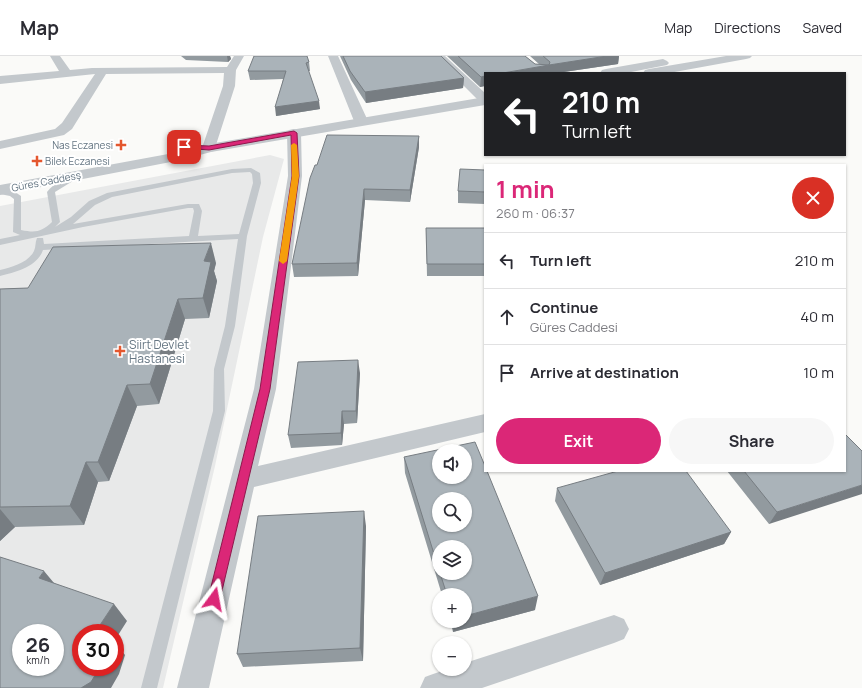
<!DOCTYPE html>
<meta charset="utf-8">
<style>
body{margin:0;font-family:Manrope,sans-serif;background:#f7f7f7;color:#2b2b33;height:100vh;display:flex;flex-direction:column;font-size:15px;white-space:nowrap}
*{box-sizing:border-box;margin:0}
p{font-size:13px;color:#7c7c81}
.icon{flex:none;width:22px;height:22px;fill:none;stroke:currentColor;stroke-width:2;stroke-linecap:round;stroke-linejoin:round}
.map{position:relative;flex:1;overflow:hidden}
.details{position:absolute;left:484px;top:108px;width:362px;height:308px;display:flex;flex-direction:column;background:#fff;border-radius:0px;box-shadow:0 1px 3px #0004}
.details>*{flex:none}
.banner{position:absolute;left:484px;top:16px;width:362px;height:84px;border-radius:0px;box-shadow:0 1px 3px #0004;background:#202124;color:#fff;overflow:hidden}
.buttons{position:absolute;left:432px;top:388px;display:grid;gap:8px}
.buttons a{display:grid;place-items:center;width:40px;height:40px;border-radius:50%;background:#fff;box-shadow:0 1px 3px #0004;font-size:20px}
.speed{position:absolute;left:12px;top:568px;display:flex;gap:8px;font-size:20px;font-weight:700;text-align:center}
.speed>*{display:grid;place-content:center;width:52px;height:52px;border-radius:50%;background:#fff;box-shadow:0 1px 3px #0004;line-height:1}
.speed small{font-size:10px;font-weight:400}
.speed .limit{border:6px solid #d22;background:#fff;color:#111}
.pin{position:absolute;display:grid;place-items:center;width:34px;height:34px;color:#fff;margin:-17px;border-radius:8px;box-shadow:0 2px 6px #0006}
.me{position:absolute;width:44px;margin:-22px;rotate:13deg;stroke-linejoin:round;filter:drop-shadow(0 0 3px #0008)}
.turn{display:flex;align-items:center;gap:14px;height:84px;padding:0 12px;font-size:18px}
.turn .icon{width:52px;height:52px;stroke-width:2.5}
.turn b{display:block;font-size:28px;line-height:34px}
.round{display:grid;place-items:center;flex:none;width:42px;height:42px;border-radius:21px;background:#f7f7f7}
.headline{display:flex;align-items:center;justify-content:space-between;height:68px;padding:0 12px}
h1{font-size:24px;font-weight:700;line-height:30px;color:#db2777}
.cta{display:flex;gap:8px;margin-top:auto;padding:8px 12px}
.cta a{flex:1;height:46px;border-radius:24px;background:#db2777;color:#fff;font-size:16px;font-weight:700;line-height:46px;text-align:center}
.cta a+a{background:#f7f7f7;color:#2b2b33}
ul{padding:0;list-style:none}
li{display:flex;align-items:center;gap:12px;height:56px;padding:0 12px;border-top:1px solid #e1e1e2}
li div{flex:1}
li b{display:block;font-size:15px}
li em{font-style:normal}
header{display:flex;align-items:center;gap:24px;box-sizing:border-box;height:56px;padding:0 20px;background:#fff;border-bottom:1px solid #e1e1e2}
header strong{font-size:19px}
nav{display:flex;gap:22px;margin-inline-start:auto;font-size:14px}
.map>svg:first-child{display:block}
.built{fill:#e8e9e9;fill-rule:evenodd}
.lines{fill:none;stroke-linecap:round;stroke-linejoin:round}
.service{fill:#c3c8cc;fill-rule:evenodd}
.minor{fill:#c3c8cc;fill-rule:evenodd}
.tertiary{fill:#c3c8cc;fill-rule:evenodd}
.wall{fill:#929a9f;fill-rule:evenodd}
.shaded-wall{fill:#777d82}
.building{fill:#aab3b9;stroke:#777d82;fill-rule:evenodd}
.route{fill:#db2777;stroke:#8e194d}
.slow{fill:#f59e0b}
.poi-dot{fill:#e4572e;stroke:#fff;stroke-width:1.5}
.labels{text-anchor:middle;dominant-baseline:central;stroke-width:4;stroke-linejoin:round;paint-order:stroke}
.far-poi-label{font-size:10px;fill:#657683;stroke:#fff;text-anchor:end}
.far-street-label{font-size:10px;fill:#657683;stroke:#fff}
.poi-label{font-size:12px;fill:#657683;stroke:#fff;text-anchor:start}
</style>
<header>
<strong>Map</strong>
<nav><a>Map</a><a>Directions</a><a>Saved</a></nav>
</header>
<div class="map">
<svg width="862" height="632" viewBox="0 0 862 632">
<rect width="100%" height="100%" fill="#fafaf8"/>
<path class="built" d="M270 99 284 103 263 181 215 410 163 632H0V150ZM21 577H55V611H21ZM81 577H115V611H81Z"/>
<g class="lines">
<path class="service" d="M251 112 260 117 261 127 247 180 235 270 224 313 225 355 157 632H141L213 355 214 313 225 270 238 183 43 194C37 211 16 216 0 220V214C12 211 28 207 34 195 36 191 35 186 37 182H43L44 188 189 180 194 155 193 152H188L83 171 0 189V183L20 179 13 176 14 143 10 140 0 138V134L15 136 21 140V174C36 177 41 176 52 166L47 136C54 127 65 123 74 118H77L81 120 55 136 60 166 55 171 71 161 89 145 107 137 232 113ZM250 116 252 118 253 127 239 178 198 180 202 155 199 148H188L73 168 95 149 112 141 232 117Z"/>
<path class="minor" d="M50 0H60L70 14 92 12 227 11 234 0H244L236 14 235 30 214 95 209 96 204 95 202 92 223 30 224 17 106 18 72 73 64 79 0 93V85L55 73 62 67 95 18 0 28V20L59 15Z
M328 0H338L368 65 366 68H356L354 65Z
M434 0H445L485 37V48L481 47Z
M294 73 299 74 301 77 302 120 276 333 258 410 485 358V376L254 431 209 632H177L254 333 288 120 287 77 289 74Z
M614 559 624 563 629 573 624 583 614 587 482 632H420L425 621C440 615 449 613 465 613V607Z"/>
<path class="tertiary" d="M726 0H752L750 2 746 3 669 17H643L645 14 649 13Z
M663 3 667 5 669 7 667 9 626 17H600L602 14 606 13Z
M485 41V49L211 96 181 104 0 139V129L179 96 209 88Z"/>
</g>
<path class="wall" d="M181 0H230L231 3 228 6 186 4Z
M340 0H441L464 22 463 32 366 47 351 24Z
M447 0H525L535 8 540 9 530 0H619L618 8 557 17H548V15L480 31Z
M309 6 310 15H308L320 53 276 60 283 23 250 24 248 15Z
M419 80V91L410 146 365 144 358 220 294 221 292 208 317 109Z
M485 114V148L458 147V135Z
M426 172H485V220H427Z
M216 207 214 215 217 225 209 262 185 263 159 348 137 350 109 425 98 426 84 469 15 471 0 485V233L28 232Z
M360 317 357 367 344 368 342 389 291 392 288 379Z
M404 401 535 554 453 576 450 565H465V539H442L405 417ZM439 491 465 517H439Z
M727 415H845L769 468Z
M557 432 731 476 724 488 600 529 555 445Z
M366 470 363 605 243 611 237 598Z"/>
<path class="shaded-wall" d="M227 0H230L231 3 228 6Z
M607 0H619L618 8 557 17H548L549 9Z
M549 9 548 17H503Z
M485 20V30L480 31 481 21Z
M464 22 463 32 366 47 365 36Z
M319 45 320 53 276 60 275 51Z
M419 80V91L410 146V134Z
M364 133 365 144 358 220 357 207Z
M211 187 216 207 214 215 217 225 209 262 203 242 204 205Z
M178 243 185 263 159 348 150 328Z
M358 304 360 317 357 367 356 355Z
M127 329 137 350 109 425 98 406Z
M342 355 344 368 342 389 341 377Z
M86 406 98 426 84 469 70 450Z
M862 429V438L769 468 777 456Z
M0 453 15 471 0 485Z
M364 455 366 470 363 605 360 592Z
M731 476 724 488 600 529 605 517Z
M44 515 59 533 39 522Z
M538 540 535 554 453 576 454 565H465V560Z
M114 548 127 565 115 584V577H102L98 572Z
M115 586 125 599 119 618 111 632H81L100 611H115Z"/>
<path class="building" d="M254 0H307L309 6 306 7 319 45 275 51 286 15H248Z
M343 0H441L464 22 365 36 350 15Z
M458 0H525L535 8 549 9 503 17H485V20L481 21Z
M543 0H607L549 9 550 6Z
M327 79 419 80 410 134 364 133 357 207 292 208 310 122 315 109H317Z
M460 113 485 114V136L458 135Z
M426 172H485V208H427Z
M211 187 204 205 211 206 203 242 178 243 150 328 127 329 98 406H86L70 450 0 451V233L28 232 53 191Z
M358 304 356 355H342L341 377 288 379 298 306Z
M845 378 862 395V429L777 456 744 415H845Z
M475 386 485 410V415H487L538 540 465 560V539H447L440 517H465V491H439V514L404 401ZM439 395H465V421H439ZM439 443H465V469H439Z
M618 415H686L731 476 605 517 557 432Z
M364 455 360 592 237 598 258 460Z
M0 501 44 515 39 522 114 548 98 572 105 577H81V611H100L91 626 81 632H0ZM21 577H55V611H21Z"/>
<path class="route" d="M294 75 297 77 299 120 270 333 220 543 218 547 214 549 210 547 208 543 260 333 292 120 291 79 209 94 184 92 181 91 184 89 209 90Z"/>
<path class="slow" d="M294 87 297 89 299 120 287 205 283 208 279 205 292 120 291 89Z"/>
<g class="poi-dot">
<path d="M119 83h4v4h4v4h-4v4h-4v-4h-4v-4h4z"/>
<path d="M35 99h4v4h4v4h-4v4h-4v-4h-4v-4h4z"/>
<path d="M118 289h4v4h4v4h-4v4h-4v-4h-4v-4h4z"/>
</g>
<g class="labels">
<g class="far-poi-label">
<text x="113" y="89">Nas Eczanesi</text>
<text x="45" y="105" text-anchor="start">Bilek Eczanesi</text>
</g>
<g class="far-street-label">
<text transform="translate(46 125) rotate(-11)">Güres Caddesş</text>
</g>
<g class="poi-label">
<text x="129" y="288">Siirt Devlet<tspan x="129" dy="14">Hastanesi</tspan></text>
</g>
</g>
</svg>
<div class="buttons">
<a><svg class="icon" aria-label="sound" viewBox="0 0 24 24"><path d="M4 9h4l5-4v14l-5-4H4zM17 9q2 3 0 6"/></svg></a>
<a><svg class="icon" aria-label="search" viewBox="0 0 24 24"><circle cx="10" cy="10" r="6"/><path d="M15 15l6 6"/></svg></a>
<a><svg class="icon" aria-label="layers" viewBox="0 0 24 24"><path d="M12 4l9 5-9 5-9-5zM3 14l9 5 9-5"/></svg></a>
<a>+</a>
<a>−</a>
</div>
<div class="speed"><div>26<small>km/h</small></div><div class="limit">30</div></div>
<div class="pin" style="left:184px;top:91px;background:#d93025"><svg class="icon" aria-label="arrive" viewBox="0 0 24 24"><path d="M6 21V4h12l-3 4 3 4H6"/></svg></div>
<svg class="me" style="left:214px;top:543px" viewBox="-20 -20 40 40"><path d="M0-17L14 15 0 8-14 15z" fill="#db2777" stroke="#fff" stroke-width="4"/></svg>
<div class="banner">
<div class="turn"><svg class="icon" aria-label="left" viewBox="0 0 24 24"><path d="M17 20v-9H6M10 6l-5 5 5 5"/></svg><div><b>210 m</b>Turn left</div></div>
</div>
<section class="details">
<div class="headline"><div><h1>1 min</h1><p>260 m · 06:37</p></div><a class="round" style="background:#d93025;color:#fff"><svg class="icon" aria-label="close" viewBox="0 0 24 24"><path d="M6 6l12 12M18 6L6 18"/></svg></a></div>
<ul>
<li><svg class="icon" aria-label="left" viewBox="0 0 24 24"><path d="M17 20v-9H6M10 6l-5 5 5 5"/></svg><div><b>Turn left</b></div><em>210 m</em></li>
<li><svg class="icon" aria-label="ahead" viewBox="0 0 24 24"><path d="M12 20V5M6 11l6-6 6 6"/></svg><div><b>Continue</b><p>Güres Caddesi</p></div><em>40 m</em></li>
<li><svg class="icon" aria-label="arrive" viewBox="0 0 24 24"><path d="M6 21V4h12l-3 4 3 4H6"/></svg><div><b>Arrive at destination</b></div><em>10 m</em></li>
</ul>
<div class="cta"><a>Exit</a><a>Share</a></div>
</section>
</div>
